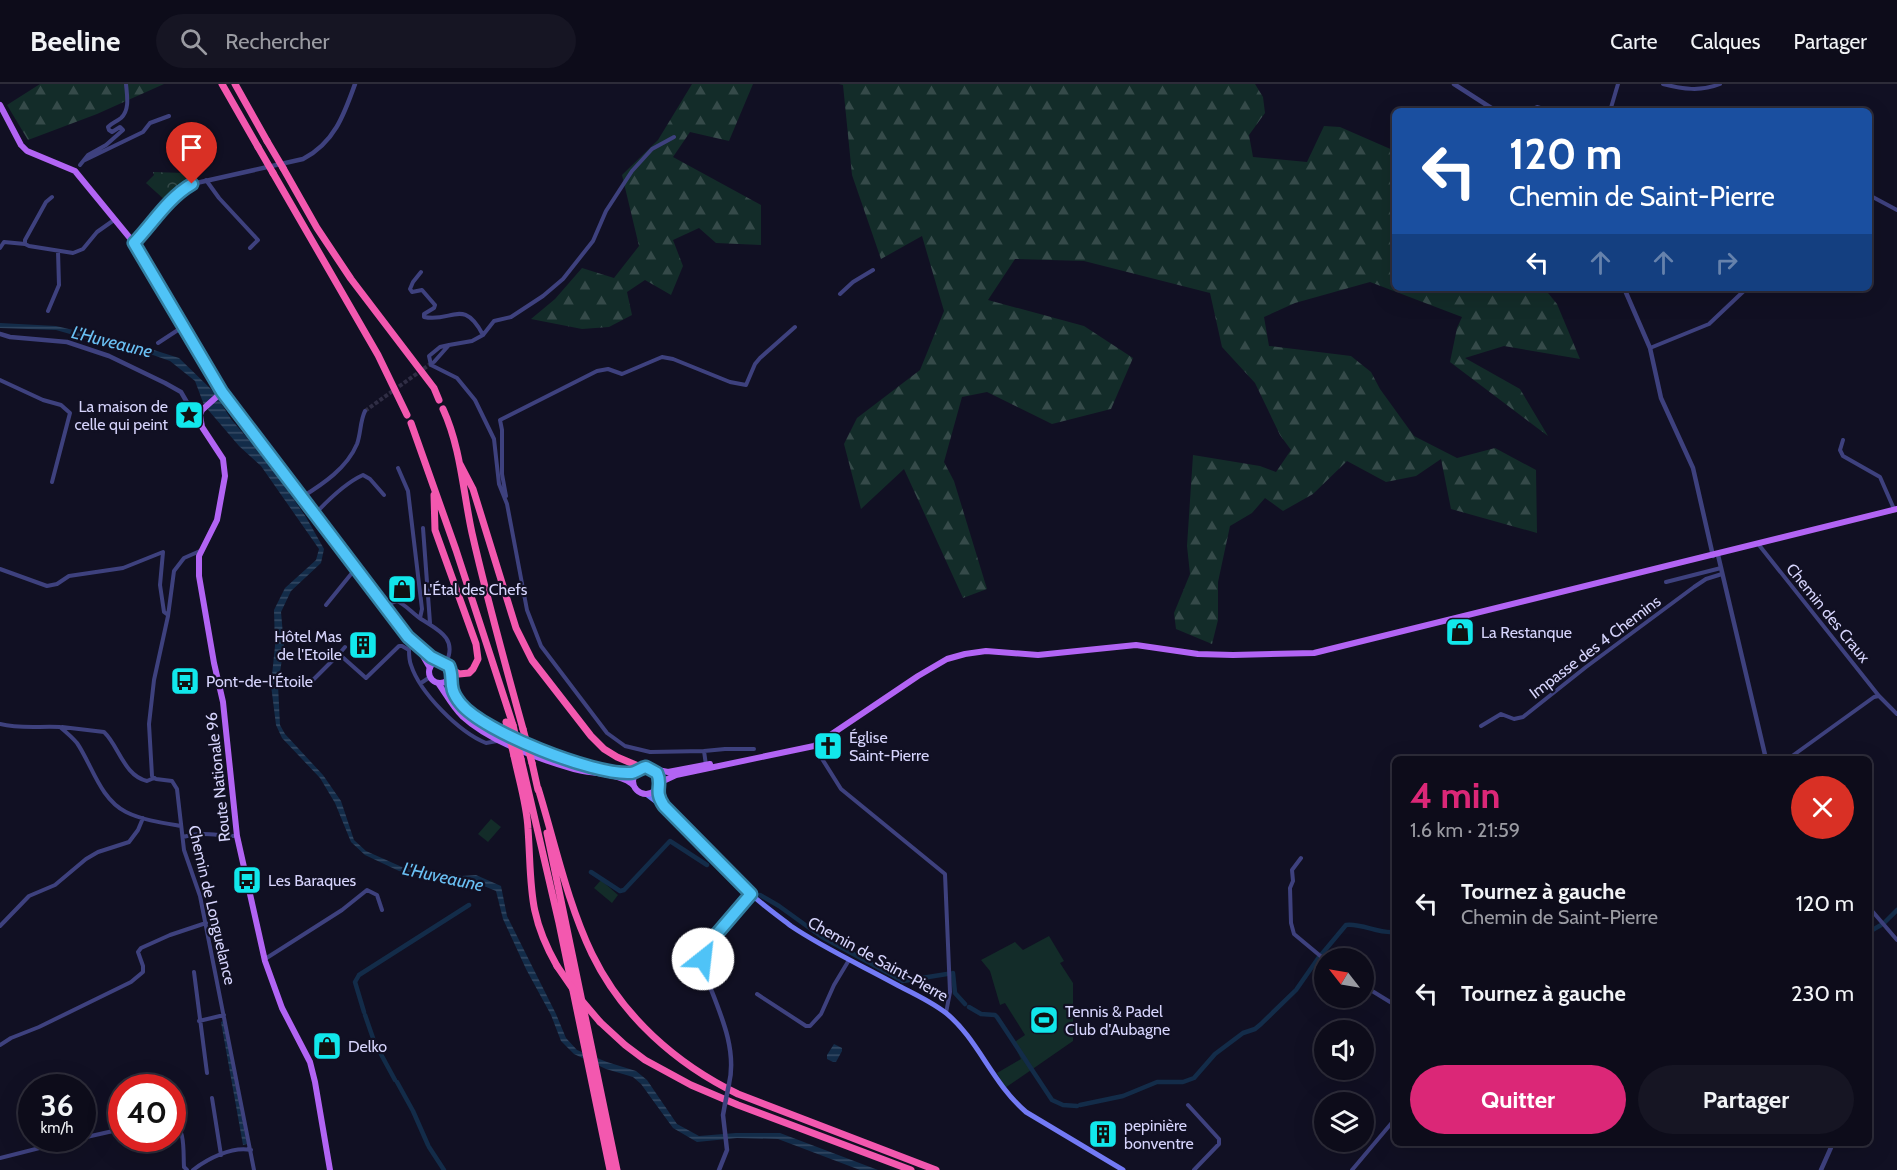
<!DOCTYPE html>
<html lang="fr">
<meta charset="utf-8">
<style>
body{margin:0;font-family:Cabin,sans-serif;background:#161523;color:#f1f3f6;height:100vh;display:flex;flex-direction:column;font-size:22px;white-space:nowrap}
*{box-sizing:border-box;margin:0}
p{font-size:20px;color:#9a9ba2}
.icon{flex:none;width:33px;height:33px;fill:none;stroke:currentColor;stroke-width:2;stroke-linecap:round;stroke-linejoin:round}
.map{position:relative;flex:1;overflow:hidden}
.sheet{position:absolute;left:1392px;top:672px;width:480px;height:390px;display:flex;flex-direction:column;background:#0d0c1a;border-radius:9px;box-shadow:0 6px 24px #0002,0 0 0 2px #2d2c39}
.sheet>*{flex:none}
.banner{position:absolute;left:1392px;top:24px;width:480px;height:183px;border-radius:9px;box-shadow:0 6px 24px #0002,0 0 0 2px #2d2c39;background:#1a4fa0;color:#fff;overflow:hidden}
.needle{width:39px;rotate:301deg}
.fabs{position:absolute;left:1314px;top:864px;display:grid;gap:12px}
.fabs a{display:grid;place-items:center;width:60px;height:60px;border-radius:50%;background:#0d0c1a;box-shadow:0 6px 24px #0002,0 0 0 2px #2d2c39;font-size:30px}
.speed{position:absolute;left:18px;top:990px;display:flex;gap:12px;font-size:30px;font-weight:700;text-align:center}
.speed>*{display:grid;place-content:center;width:78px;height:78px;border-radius:50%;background:#0d0c1a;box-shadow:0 6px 24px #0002,0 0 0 2px #2d2c39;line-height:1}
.speed small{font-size:15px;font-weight:400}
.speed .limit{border:9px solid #d22;background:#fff;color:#111}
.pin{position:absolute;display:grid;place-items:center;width:51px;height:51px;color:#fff;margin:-62px -26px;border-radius:50% 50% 50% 0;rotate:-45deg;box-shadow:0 0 6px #0007}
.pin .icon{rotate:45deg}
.me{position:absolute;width:66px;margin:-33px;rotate:29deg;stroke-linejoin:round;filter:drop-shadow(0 0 4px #0008)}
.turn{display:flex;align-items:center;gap:21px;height:126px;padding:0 18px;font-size:27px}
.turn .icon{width:78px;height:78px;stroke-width:2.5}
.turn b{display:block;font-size:42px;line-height:51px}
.lanes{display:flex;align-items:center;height:57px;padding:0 18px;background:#0003;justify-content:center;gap:30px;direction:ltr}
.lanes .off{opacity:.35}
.round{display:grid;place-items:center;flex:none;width:63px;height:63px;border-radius:32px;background:#161523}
.overview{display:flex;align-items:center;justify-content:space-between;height:102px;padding:0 18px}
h1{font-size:36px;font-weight:800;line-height:45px;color:#db2777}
.action{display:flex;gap:12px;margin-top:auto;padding:12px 18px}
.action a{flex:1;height:69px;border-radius:36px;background:#db2777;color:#fff;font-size:24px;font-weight:800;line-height:69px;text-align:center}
.action a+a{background:#161523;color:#f1f3f6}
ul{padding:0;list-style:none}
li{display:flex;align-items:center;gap:18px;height:90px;padding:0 18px}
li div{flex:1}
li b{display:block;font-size:22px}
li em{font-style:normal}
header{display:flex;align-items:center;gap:36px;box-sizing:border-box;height:84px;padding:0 30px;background:#0d0c1a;border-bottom:2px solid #2d2c39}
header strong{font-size:28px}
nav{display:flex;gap:33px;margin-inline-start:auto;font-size:21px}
.search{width:420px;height:54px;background:#161523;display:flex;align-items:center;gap:15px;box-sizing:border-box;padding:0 21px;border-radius:33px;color:#9a9ba2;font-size:22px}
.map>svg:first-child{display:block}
.forest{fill:url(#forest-firs)}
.park{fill:url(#park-crowns)}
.pitch{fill:#132c29}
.water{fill:url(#water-rules)}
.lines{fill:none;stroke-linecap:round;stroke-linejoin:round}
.canal{stroke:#132c49;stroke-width:4.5}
.minor-tunnel{stroke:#2f2d44;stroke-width:4;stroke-dasharray:4 2;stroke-linecap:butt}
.minor{stroke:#3e417e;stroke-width:4}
.tertiary{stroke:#3e417e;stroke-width:4.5}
.secondary{stroke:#737af5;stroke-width:5}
.primary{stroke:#b264f4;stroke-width:6}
.motorway{stroke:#f358af;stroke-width:7}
.tertiary-bridge{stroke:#3e417e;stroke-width:4.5}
.motorway-bridge{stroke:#f358af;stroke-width:7}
.route-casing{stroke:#337fa1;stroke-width:15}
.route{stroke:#4fc3f7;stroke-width:10}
.labels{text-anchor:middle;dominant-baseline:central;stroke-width:4.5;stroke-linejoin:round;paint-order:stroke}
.poi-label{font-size:16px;fill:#d6d4fc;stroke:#111023;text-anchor:start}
.street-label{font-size:16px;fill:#d6d4fc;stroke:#111023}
.water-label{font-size:18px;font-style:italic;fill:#6ac0f4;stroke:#111023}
</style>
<header>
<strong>Beeline</strong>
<div class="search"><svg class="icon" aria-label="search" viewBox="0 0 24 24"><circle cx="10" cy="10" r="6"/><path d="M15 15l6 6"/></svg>Rechercher</div>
<nav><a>Carte</a><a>Calques</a><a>Partager</a></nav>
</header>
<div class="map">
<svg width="1897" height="1086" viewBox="0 0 1897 1086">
<defs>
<pattern id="forest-firs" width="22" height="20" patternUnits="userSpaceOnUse" patternTransform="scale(1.5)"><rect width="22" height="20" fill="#132c29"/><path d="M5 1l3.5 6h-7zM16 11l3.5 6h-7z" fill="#354a49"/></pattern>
<pattern id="park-crowns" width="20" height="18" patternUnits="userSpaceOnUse" patternTransform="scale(1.5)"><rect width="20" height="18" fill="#132c29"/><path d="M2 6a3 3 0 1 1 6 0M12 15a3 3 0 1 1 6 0" fill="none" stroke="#354a49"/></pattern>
<pattern id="water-rules" width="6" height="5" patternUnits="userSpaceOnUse" patternTransform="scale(1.5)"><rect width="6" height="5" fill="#132c49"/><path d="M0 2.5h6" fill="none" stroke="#354a64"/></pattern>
</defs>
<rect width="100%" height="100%" fill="#111023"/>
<path class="forest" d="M40 0H164L97 30 28 56 7 21Z
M692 0H753L729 57 690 48 673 73 761 121V161L716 159 699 144 673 156 683 182 671 211 645 196 627 208 632 231 609 243 582 245 531 235 555 215 582 184 614 194 639 162 622 91 658 56Z
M839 0H1255L1263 13 1265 29 1249 51 1253 73 1307 78 1324 42 1340 43 1395 67V204H1544L1557 220 1580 275 1504 262 1465 274 1520 305 1548 352 1450 278 1457 244 1462 233 1370 198 1295 219 1264 233 1269 262 1351 272 1371 288 1380 305 1414 352 1457 374 1495 364 1536 386 1537 449 1451 425 1441 375 1416 392 1386 398 1347 377 1313 410 1283 427 1265 414 1252 429 1230 442 1218 498V536L1212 560 1176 545 1174 529 1190 490 1187 462 1193 371 1260 382 1276 388 1291 366 1280 351 1255 299 1222 263 1210 209 1084 177 1015 175 988 216 1084 242 1133 274 1111 325 1052 340 987 308 962 313 944 378 954 397 987 505 963 514 904 385 861 425 844 360 857 334 920 286 944 227 922 152 881 175 852 91 843 1Z"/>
<path class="park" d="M153 88 184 89 189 91 166 117 146 99 154 91Z"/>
<path class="pitch" d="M491 735 501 743 488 758 478 750Z
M601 796 618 811 612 819 594 804Z
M1049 852 1064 877 1060 879 1073 899V957L1005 1004 997 989 1021 975 1013 959 1025 951 1005 919 1000 921 990 887 981 876 1015 858 1023 866Z"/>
<path class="water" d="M0 239 56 242 138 261 179 274 214 308 231 335 267 377 306 433 324 465 321 479 291 507 281 528 284 562 278 601 280 641 285 650 323 691 341 717 354 756 366 767 402 783 462 792 476 791 501 802 507 832 556 930 566 954 577 966 607 978 636 987 647 996 677 1040 699 1052 736 1049H780L878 1086H860L778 1055 737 1054 697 1058 673 1044 641 1000 633 993 606 985 574 970 561 957 551 931 526 885 503 835 496 807 474 798 461 799 399 787 365 771 351 758 335 719 320 694 282 654 276 641 271 601 275 562 274 526 285 504 316 476 319 465 261 382 239 362 204 321 195 297 170 277 136 265 91 256 56 246 0 244Z
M223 937 247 1060 243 1061 221 938Z
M834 960 842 964V967L836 978H833L827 975V971Z"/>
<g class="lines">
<path class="canal" d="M591 788 620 807 624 806 670 757 707 781
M760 811 779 822 822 853 903 897 947 890
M1884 839 1897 826
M1869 848 1881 841
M1321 871 1346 841C1362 839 1378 850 1395 848
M953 889 955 909 965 920
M969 923 981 930 995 931 997 933 1052 1016 1063 1021 1077 1022
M364 928 355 898 359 891 469 821
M365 931 374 957
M376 961 395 996
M397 998 413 1027 428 1061
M1080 1021 1123 1012 1157 998H1183L1194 994 1215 970 1243 949 1255 945 1261 940 1296 906 1319 873
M429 1063 444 1086"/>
<path class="minor-tunnel" d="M365 327 433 278"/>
<path class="minor" d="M1663 0C1683 5 1700 8 1720 0
M1528 27 1537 23 1550 27
M1610 27 1618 0
M85 76 143 48 150 39 169 32
M80 81 88 71 106 61 123 46 120 43 112 48 109 46 108 43C112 39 116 38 121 34 130 26 127 11 126 0
M206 96 219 114 258 156 250 164
M1869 111 1897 126
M52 113 46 118 25 156V160L29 162 73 169 83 165 97 148 114 136
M0 164 4 158 25 160
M421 188 413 198 410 205 412 208 422 206 435 221 434 224 424 230V233C452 239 463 213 483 251
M840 210 853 198 873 186
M48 227 59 201 58 167
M158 259 184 242
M449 261 440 263 429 272 431 281 457 294 475 316 494 355 499 400 507 420 527 526 541 562 607 649 625 662 650 668 704 667 706 681
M1650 264 1709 240 1747 204
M434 278 449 261 472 257 483 251 494 237 511 233 543 212 563 195 593 157 606 127 632 87 652 65 674 53
M0 296 43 316 61 321 70 329 52 398
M1843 356 1840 366 1843 372 1880 393 1894 425
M398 384 408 407 422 525 420 534
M506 412 502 390V346L500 336 597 287 608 285 622 290 662 273 673 275 730 298 746 301 755 280 760 274 795 243
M302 413C323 400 347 384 357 360 361 349 360 337 365 327
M315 430C329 415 345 399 363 391L370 395 384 411
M423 444 430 539
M1759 461 1879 612 1897 630
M200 467 184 474 174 487 168 532 154 596 149 640 152 692 156 695 172 697 177 705 184 766 200 812 254 1086
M0 485 47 502 57 500 69 492 123 484 163 468 160 501 164 528 168 531
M1666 498 1721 484
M326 521 356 484
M387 526 391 519 397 517C406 521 412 529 421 535 438 546 458 554 446 579
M339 570 345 563
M421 599 430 593
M309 600 339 570 366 594 399 562H402L409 566C409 571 409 576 411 581 420 609 459 648 486 659L497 657
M0 640C19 645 40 642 60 643 66 648 72 653 77 659 92 681 100 715 126 728 142 736 163 739 181 742
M1481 642 1501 630 1514 635 1523 633 1586 583 1694 503 1706 495 1722 490
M62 643 104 648C119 662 124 692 147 697L154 694
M814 662 841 705 945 790 950 908 946 929
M704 667 725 665H754
M1788 675 1874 613 1879 612
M183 753C204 747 216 752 237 752
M1301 774 1292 786 1293 797 1290 804 1291 839 1294 850 1324 875
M1869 828H1873L1897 856
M0 842 29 812 55 801 86 775 98 768 129 758 138 746 143 734
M265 875 342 826 367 806 377 811 382 826
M194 888 207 989
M1364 902 1395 921
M757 910 806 942H810L821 930 834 901 849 876
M199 937 224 931
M0 961 11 954 39 943 131 898 143 888V882L138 868 141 864 170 851 206 839
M212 1014 221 1071
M1188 1021 1219 1055V1060L1194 1086
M172 1036C186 1044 183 1069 184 1083L187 1086
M82 1054 122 1045
M0 1074 79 1054
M193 1086C207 1075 232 1062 251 1066
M1352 1086 1395 1035"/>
<path class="tertiary" d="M1454 0 1496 27
M134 159 171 117 192 100 303 75C334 59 344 31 355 0
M1624 204 1650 264 1661 314 1693 384 1713 472
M0 250 10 253 67 258 109 272 165 299 181 308 192 327 200 331
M1718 471 1766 675
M729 1000C738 962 717 923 704 887L703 875 709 859 751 810
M719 1086 727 1066 723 1031 725 1020
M1821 1086 1833 1059"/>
<path class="secondary" d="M658 703 659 714 663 720
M646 710C686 739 715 779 752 811 764 822 778 832 791 842 825 865 863 882 899 902 915 910 932 918 946 929 978 955 992 999 1026 1028L1123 1086"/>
<path class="primary" d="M0 21 21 61 27 67 75 87 134 159 222 308 407 553 418 564 438 577
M222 308 202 326 200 331 202 343 223 375 225 392 217 436 199 472V492L214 579 223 618 237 752 265 877 282 924 310 978 315 998 330 1086
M420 567 430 584
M429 588a11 11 0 1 1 22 0a11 11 0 1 1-22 0Z
M450 592C450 605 456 615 465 625 490 650 601 695 635 689
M438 599C446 610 452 622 462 632 489 657 538 675 574 685 591 690 623 689 634 702
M633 697a13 13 0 1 1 26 0a13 13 0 1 1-26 0Z
M653 685 668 688 710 680
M659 699 676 691 814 662 918 592 947 575 965 570 986 567 1038 571 1136 561 1198 570 1233 571 1314 569 1897 425"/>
<path class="motorway" d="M222 0 258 63
M235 0 267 57
M283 84 317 144 351 195 434 304 439 316
M273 89 378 271 407 331
M443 325C461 364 463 408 472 449 487 515 505 580 523 645
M411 339 456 466 513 641
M460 380 473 405 516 544 532 576 591 652 604 665 617 673 643 684
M434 411 435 446 476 560 478 575 473 585 469 589 459 590 451 585
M514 672C519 696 527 721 528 745 532 801 527 830 557 882
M521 675 559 839 610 1086
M532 679 538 706
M538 704C555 759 567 818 592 870 622 932 676 980 738 1010L936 1086
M547 749 617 1086
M600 938 625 961 645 976 691 1001 738 1021 911 1086"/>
<path class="tertiary-bridge" d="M725 1020 729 1000"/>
<path class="motorway-bridge" d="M267 57 283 84
M258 63 273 89
M506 638 514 672
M513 641 521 675
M523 645 532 679
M557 882 577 911 600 938"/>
</g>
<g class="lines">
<g class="route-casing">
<path id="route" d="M192 100C168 114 153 139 134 159L222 308 408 553 431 573 449 582C455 596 446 602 461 620 484 648 593 691 630 689 636 689 640 684 646 683L657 689C663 702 653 706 664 722L751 810 709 859 703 875"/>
</g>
<use href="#route" class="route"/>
</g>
<defs>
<g id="sight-square" transform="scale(1.5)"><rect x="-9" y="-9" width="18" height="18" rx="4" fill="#11e7eb" stroke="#111023"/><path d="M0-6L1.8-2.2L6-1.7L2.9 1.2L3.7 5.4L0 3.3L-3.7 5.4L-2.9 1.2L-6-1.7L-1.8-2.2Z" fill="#111"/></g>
<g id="shop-square" transform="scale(1.5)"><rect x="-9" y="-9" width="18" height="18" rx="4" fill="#11e7eb" stroke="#111023"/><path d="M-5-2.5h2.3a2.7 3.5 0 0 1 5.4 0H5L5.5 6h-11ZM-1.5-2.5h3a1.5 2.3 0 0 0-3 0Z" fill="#111"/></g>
<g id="building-square" transform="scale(1.5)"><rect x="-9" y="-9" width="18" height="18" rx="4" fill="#11e7eb" stroke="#111023"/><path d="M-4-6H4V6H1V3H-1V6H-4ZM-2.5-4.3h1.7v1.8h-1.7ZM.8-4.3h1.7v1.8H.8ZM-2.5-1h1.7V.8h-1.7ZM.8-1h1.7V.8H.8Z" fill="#111"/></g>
<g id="bus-square" transform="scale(1.5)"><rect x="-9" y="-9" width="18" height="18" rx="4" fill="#11e7eb" stroke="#111023"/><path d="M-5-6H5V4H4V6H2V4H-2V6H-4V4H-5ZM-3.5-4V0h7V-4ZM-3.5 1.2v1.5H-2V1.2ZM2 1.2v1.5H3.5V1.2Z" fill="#111"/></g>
<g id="church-square" transform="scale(1.5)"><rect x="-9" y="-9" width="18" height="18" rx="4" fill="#11e7eb" stroke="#111023"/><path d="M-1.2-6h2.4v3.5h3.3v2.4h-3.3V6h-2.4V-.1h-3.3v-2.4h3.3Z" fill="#111"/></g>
<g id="stadium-square" transform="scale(1.5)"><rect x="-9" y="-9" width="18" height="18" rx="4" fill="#11e7eb" stroke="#111023"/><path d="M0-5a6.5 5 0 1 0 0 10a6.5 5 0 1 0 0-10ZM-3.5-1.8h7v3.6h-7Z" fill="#111"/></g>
</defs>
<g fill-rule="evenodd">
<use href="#sight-square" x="189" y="331"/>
<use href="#shop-square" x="402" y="505"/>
<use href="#shop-square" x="1460" y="548"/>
<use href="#building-square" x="363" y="561"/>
<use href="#bus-square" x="185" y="597"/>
<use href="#church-square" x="828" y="662"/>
<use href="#bus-square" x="247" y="796"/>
<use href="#stadium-square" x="1044" y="936"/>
<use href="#shop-square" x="327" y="962"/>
<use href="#building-square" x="1103" y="1050"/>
</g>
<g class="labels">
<g class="poi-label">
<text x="168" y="322" text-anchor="end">La maison de<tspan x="168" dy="18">celle qui peint</tspan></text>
<text x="423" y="505">L'Étal des Chefs</text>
<text x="1481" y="548">La Restanque</text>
<text x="342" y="552" text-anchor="end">Hôtel Mas<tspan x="342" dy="18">de l'Etoile</tspan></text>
<text x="206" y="597">Pont-de-l'Étoile</text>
<text x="849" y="653">Église<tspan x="849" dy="18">Saint-Pierre</tspan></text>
<text x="268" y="796">Les Baraques</text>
<text x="1065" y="927">Tennis &amp; Padel<tspan x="1065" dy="18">Club d'Aubagne</tspan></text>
<text x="348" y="962">Delko</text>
<text x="1124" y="1041">pepinière<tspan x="1124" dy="18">bonventre</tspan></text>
</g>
<g class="street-label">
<text transform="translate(1828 529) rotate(51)">Chemin des Craux</text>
<text transform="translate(1595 563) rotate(-37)">Impasse des 4 Chemins</text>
<text transform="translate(218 693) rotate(-96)">Route Nationale 96</text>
<text transform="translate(212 821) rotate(77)">Chemin de Longuelance</text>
<text transform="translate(878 875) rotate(29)">Chemin de Saint-Pierre</text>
</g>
<g class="water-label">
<text transform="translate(112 258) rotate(14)">L'Huveaune</text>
<text transform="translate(443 793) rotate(12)">L'Huveaune</text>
</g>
</g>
</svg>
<div class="fabs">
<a><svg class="needle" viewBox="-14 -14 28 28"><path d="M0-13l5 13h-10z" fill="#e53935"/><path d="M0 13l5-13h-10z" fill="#9a9ba2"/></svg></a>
<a><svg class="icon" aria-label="sound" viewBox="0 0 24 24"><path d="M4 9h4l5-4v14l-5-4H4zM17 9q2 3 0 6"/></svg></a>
<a><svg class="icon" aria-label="layers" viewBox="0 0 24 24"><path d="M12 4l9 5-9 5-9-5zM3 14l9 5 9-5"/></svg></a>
</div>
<div class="speed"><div>36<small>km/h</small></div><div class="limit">40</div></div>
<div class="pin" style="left:192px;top:100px;background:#d93025"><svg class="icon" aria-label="arrive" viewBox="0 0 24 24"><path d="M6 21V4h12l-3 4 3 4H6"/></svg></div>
<svg class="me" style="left:703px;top:875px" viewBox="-20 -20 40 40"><circle r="19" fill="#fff"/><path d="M0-13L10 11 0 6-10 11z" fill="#4fc3f7"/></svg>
<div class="banner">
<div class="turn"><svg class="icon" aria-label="left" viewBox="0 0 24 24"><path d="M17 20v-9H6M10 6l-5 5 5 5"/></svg><div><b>120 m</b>Chemin de Saint-Pierre</div></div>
<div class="lanes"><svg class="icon" aria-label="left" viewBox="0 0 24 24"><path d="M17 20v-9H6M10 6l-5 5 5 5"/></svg><svg class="icon off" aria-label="ahead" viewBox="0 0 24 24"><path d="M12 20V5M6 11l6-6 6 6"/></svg><svg class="icon off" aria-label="ahead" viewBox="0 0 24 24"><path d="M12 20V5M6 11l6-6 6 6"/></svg><svg class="icon off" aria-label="right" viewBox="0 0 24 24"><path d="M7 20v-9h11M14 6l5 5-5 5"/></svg></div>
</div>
<section class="sheet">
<div class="overview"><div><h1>4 min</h1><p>1.6 km · 21:59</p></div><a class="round" style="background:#d93025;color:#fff"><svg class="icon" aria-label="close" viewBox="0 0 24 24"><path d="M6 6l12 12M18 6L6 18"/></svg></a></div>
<ul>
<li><svg class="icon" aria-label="left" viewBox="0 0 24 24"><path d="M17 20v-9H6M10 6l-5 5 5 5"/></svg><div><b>Tournez à gauche</b><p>Chemin de Saint-Pierre</p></div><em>120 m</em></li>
<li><svg class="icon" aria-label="left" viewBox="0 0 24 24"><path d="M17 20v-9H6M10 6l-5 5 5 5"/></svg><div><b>Tournez à gauche</b></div><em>230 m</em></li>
</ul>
<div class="action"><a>Quitter</a><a>Partager</a></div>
</section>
</div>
